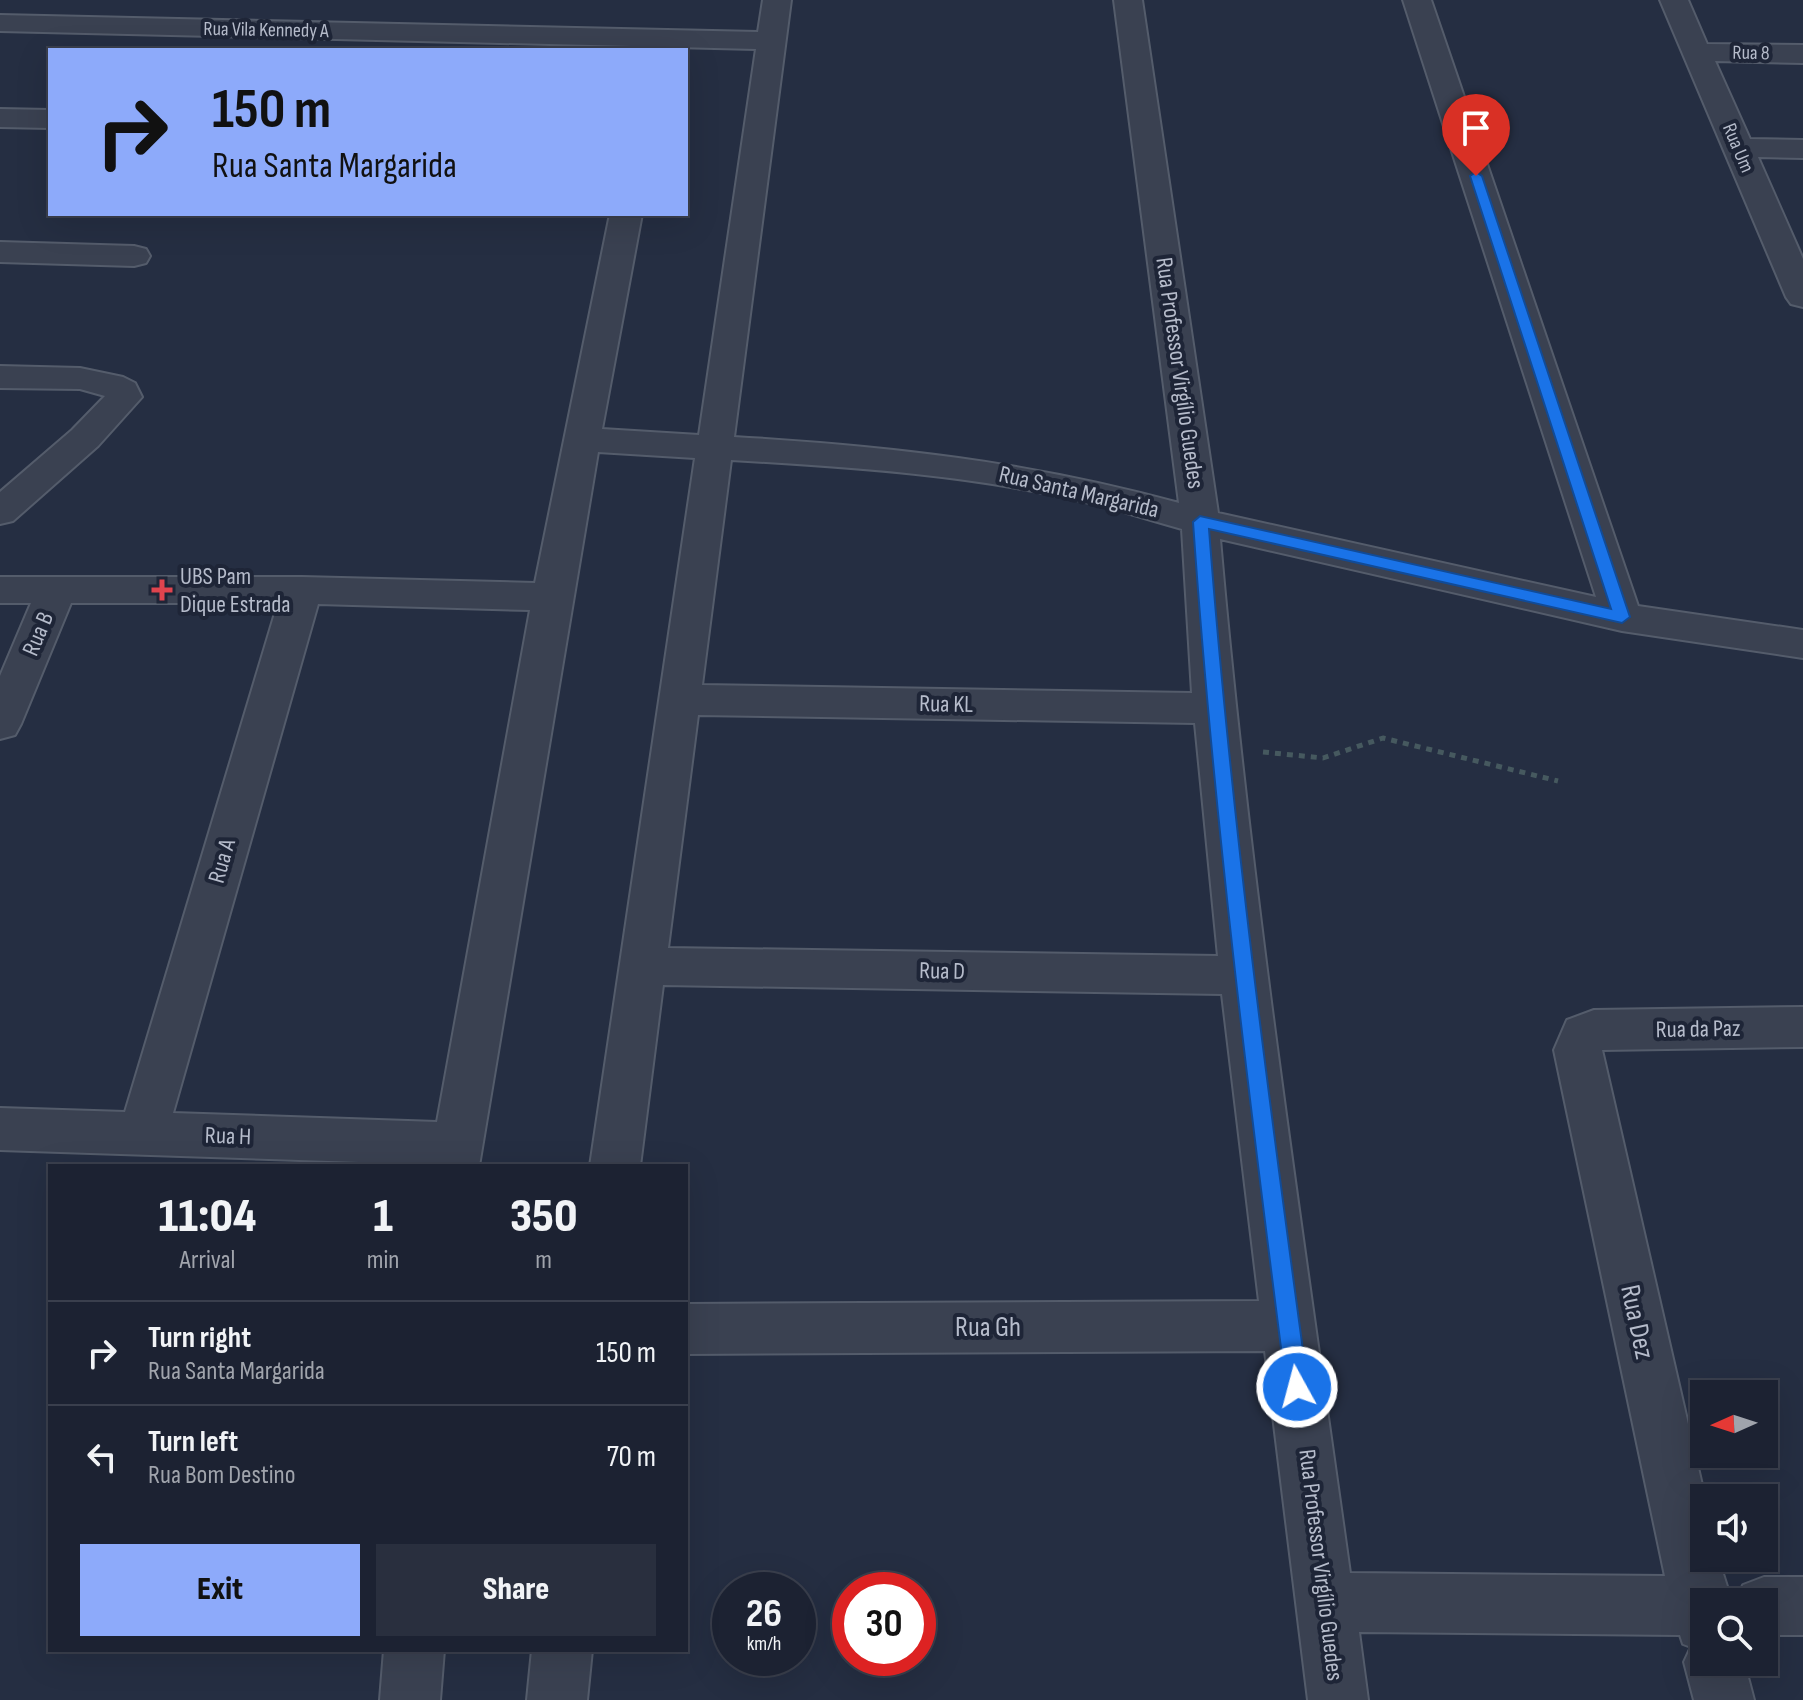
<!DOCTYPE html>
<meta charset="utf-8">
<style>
body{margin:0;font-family:"Sofia Sans Condensed",sans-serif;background:#292f3e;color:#f1f3f6;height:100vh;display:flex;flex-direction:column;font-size:30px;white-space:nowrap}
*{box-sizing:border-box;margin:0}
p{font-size:26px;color:#a0a4ac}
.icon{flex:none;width:44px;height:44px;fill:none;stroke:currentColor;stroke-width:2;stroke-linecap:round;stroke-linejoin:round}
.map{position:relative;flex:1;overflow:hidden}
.details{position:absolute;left:48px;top:1164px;width:640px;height:488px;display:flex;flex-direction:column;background:#1c2232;border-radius:0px;box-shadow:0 8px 32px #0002,0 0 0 2px #3a3f4d}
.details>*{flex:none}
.hud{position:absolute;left:48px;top:48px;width:640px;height:168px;border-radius:0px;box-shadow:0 8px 32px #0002,0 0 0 2px #3a3f4d;background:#8daafa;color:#111;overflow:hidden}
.needle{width:52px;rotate:267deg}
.tools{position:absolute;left:1690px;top:1380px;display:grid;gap:16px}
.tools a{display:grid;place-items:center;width:88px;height:88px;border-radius:0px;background:#1c2232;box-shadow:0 8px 32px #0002,0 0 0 2px #3a3f4d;font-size:40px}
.speed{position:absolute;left:712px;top:1572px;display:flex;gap:16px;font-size:40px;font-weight:700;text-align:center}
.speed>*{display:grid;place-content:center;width:104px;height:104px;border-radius:50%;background:#1c2232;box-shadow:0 8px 32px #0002,0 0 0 2px #3a3f4d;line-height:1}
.speed small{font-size:20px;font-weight:400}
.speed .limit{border:12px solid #d22;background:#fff;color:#111}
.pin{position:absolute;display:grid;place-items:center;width:68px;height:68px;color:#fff;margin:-82px -34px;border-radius:50% 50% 50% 0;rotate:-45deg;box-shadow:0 0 8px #0007}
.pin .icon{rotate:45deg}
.me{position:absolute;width:88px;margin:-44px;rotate:353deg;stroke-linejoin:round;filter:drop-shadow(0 0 6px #0008)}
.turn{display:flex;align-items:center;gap:28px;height:168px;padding:0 32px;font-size:36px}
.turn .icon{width:104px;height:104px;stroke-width:2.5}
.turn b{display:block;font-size:56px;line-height:68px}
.eta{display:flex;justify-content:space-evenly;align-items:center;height:136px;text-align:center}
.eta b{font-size:48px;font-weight:800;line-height:56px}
.cta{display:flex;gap:16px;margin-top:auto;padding:16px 32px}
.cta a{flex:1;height:92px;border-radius:0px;background:#8daafa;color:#111;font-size:32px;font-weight:800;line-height:92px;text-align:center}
.cta a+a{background:#292f3e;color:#f1f3f6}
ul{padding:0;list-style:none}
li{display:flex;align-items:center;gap:24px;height:104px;padding:0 32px;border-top:2px solid #3a3f4d}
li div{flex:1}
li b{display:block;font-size:30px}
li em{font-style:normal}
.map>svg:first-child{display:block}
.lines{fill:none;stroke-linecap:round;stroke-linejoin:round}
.minor-casing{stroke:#545c6b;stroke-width:4}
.path{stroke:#46595f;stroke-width:5;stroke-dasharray:6 6;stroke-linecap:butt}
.minor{fill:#3a4151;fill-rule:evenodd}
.route{fill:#1a73e8;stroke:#114b97;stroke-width:2}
.health-dot{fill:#e0444e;stroke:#1e2537;stroke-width:3}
.labels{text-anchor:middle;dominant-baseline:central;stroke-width:8;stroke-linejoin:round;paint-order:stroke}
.far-street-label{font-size:20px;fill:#b6bccb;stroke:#1e2537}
.street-label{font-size:24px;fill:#b6bccb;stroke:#1e2537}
.poi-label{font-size:24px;fill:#b6bccb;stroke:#1e2537;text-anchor:start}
.near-street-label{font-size:28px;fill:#b6bccb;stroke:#1e2537}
</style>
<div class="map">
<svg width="1803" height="1700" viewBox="0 0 1803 1700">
<rect width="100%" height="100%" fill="#252e42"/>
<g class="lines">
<g class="minor-casing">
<path id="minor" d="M763 0H791L734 437C887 446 1031 462 1179 503L1114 0H1142L1218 513 1596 597 1403 0H1431L1638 606 1803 630V658L1622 631 1220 539C1250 886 1302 1229 1350 1573L1665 1576 1554 1050 1567 1020 1594 1010 1803 1007V1047L1602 1050 1705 1498 1704 1558H1718L1732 1602H1704V1662H1744L1754 1700H1694L1684 1662 1691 1647 1683 1644 1680 1635 1359 1632 1368 1700H1308L1265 1351 686 1354V1304L1259 1301 1222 994 663 985 640 1166H590L695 458 598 452 479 1166 0 1150V1108L125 1112 278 603H71L21 724 15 735 0 739V676L31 603H0V577H302L535 583 610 214H642L602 429 699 435 756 49 0 31V15L758 32ZM731 460C852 467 976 475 1094 504 1123 511 1152 521 1182 529L1192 693 702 685ZM318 604 530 610 437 1122 173 1113ZM698 715 1195 723 1218 956 668 948Z
M1660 0H1688L1707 44 1803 45V63L1715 61 1750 139 1803 140V158L1758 157 1803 259V307L1791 304 1786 297Z
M0 109 50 110V128L0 127Z
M0 242 134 246 146 249 150 256 146 263 134 266 0 262Z
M0 366 80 368 123 377 135 383 142 397 98 446 13 521 0 524V492L72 430 105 396 80 389 0 388Z
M1764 1577H1803V1635H1764V1602H1736L1743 1585Z
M384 1650H444L440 1700H380Z
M532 1650H592L587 1700H527Z"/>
</g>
<path class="path" d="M1263 752 1323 758 1383 738 1558 781"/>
<use href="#minor" class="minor"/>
</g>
<path class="route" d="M1476 172 1482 176 1630 617 1622 623 1209 529C1231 816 1269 1101 1308 1387L1305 1394 1297 1398 1289 1394 1286 1387C1249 1099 1213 811 1193 522L1200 516 1611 609 1470 176Z"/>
<path class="health-dot" d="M158 578h8v8h8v8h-8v8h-8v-8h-8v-8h8z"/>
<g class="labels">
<g class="far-street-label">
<text transform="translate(266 30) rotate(1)">Rua Vila Kennedy A</text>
<text transform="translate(1751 53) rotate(1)">Rua 8</text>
<text transform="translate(1738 148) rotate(67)">Rua Um</text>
</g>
<g class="street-label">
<text transform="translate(1180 373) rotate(82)">Rua Professor Virgílio Guedes</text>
<text transform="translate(1079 492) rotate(13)">Rua Santa Margarida</text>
<text transform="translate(38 634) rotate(-67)">Rua B</text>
<text transform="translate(946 704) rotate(1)">Rua KL</text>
<text transform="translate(222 861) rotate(-74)">Rua A</text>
<text transform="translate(942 971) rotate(1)">Rua D</text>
<text transform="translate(1698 1029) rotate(-1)">Rua da Paz</text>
<text transform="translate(228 1136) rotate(2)">Rua H</text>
<text transform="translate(1321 1565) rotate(83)">Rua Professor Virgílio Guedes</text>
</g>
<g class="poi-label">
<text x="180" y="576">UBS Pam<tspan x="180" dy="28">Dique Estrada</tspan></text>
</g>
<g class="near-street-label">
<text transform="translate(1637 1322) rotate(78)">Rua Dez</text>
<text x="988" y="1327">Rua Gh</text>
</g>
</g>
</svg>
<div class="tools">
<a><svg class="needle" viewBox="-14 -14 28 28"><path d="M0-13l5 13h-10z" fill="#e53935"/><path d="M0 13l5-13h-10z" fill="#a0a4ac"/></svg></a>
<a><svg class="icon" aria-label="sound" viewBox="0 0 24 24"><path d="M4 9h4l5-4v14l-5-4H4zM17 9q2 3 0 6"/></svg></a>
<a><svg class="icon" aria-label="search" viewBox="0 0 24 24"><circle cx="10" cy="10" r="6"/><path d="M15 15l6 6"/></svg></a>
</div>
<div class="speed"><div>26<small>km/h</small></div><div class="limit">30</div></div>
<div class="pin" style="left:1476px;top:176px;background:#d93025"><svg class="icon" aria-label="arrive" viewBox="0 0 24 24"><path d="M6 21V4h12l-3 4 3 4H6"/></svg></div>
<svg class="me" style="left:1297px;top:1387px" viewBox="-20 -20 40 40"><circle r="17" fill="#1a73e8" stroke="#fff" stroke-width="3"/><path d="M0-11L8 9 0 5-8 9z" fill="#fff"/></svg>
<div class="hud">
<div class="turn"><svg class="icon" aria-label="right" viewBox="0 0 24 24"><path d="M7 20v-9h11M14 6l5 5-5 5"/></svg><div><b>150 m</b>Rua Santa Margarida</div></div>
</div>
<section class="details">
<div class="eta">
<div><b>11:04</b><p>Arrival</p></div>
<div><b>1</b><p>min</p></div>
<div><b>350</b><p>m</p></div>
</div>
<ul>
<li><svg class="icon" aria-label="right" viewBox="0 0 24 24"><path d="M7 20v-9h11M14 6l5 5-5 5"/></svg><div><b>Turn right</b><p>Rua Santa Margarida</p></div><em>150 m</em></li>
<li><svg class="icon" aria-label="left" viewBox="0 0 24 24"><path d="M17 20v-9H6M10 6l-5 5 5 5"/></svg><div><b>Turn left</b><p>Rua Bom Destino</p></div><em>70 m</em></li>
</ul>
<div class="cta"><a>Exit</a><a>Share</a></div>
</section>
</div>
